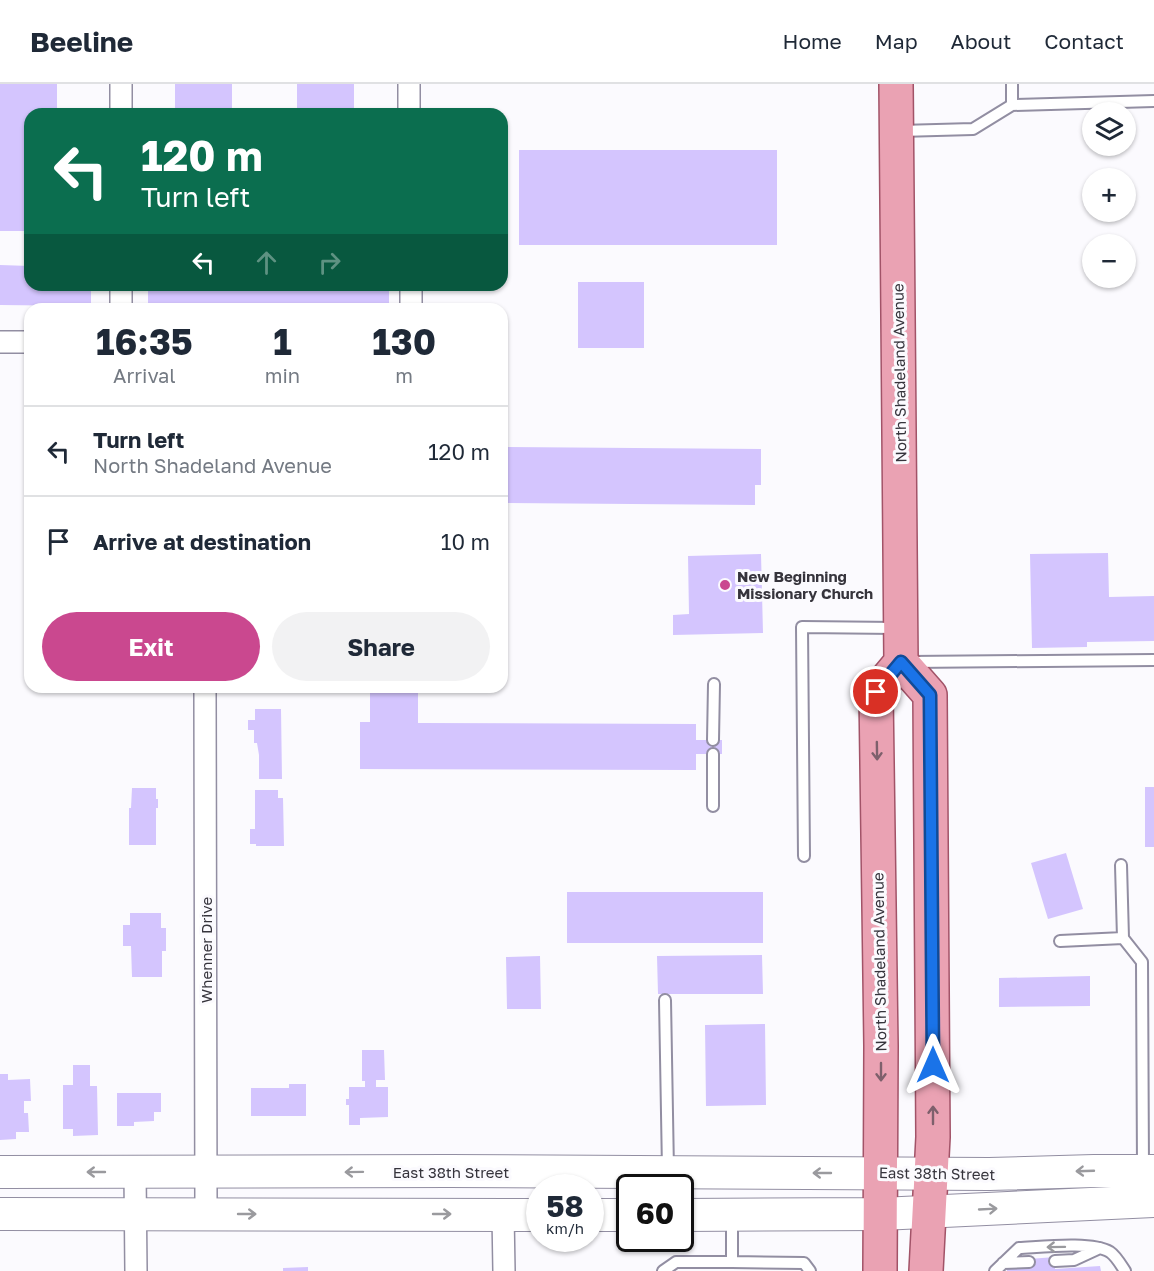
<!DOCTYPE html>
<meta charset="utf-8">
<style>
body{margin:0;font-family:"Golos Text",sans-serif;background:#f2f2f3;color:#1f2937;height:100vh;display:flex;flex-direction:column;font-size:22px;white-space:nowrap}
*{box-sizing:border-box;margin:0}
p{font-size:20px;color:#747a83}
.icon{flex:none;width:33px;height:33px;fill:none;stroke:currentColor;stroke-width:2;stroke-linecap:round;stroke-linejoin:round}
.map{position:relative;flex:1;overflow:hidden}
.sheet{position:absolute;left:24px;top:219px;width:484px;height:390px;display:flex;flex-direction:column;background:#fff;border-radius:18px;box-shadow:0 2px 4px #0004}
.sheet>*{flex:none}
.top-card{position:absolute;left:24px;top:24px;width:484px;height:183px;border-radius:18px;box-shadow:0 2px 4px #0004;background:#0b6e4f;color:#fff;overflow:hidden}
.buttons{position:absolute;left:1082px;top:18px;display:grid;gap:12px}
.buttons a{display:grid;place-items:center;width:54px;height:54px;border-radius:50%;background:#fff;box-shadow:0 2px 4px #0004;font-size:30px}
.speed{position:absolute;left:526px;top:1090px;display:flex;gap:12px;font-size:30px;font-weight:700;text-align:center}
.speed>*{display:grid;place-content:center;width:78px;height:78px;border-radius:50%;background:#fff;box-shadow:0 2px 4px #0004;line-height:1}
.speed small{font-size:15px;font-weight:400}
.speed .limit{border:3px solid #111;border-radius:9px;background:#fff;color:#111}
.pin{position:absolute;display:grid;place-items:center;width:51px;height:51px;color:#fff;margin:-26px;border:3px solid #fff;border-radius:50%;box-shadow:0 2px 6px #0007}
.me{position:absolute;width:66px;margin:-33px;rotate:0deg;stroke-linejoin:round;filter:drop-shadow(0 0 4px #0008)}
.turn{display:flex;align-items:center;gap:21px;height:126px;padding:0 18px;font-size:27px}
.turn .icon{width:78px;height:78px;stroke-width:2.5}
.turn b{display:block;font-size:42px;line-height:51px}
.lanes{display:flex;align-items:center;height:57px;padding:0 18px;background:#0003;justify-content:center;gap:30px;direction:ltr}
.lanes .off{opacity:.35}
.eta{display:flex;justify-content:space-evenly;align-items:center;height:102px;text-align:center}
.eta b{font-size:36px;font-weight:700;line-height:42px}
.action{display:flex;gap:12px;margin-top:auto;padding:12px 18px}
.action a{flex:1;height:69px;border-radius:36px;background:#ca488f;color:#fff;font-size:24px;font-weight:700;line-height:69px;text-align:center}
.action a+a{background:#f2f2f3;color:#1f2937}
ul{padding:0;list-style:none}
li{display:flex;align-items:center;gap:18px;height:90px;padding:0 18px;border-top:2px solid #e0e1e3}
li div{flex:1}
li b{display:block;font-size:22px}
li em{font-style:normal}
header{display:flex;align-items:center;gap:36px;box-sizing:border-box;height:84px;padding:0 30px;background:#fff;border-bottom:2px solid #e0e1e3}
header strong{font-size:28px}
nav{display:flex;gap:33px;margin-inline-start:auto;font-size:21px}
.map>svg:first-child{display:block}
.building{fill:#d4c5fe}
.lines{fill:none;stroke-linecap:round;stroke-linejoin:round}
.lane-casing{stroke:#928ea2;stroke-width:14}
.street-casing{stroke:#928ea2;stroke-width:24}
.secondary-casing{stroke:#928ea2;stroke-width:34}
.primary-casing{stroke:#a25368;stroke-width:36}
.lane{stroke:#fff;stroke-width:10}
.street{stroke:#fff;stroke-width:21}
.secondary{stroke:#fff;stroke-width:32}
.primary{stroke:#eaa2b3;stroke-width:33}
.oneway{stroke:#7e606c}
.oneway2{stroke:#9a9a9e}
.route-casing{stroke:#114b97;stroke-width:15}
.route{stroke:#1a73e8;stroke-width:10}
.poi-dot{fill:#ca488f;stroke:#fbfafe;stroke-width:2}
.labels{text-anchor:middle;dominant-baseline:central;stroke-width:6;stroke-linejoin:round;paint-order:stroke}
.street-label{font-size:15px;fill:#36343c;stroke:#fbfafe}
.poi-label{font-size:15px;font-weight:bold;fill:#36343c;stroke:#fbfafe;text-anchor:start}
</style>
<header>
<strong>Beeline</strong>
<nav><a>Home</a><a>Map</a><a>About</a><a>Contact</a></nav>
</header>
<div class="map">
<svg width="1154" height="1187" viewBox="0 0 1154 1187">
<rect width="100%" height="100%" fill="#fbfafe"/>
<path class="building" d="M0 0H57V30H30V147H0Z
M175 0H232V30H175Z
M297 0H354V30H297Z
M519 66H777V161H519Z
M0 181 30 182V201H91V222L0 221Z
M578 198H644V264H578Z
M148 201H389V224L148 221Z
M507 363 761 365V401H755V421L506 419Z
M1108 469 1109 513 1154 512V557L1087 558V563L1032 564 1030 470Z
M761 470 763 549 673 551V531L689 530 688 472Z
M370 603H418V639L696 640V656H722V670H696V686L360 685V638H370Z
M255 625H281L282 695H259V671L257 659H254V646H248V636H255Z
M1145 703H1154V763H1145Z
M132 704H156V715H158V724H156V761H129V724H131Z
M255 706H278V714H283L284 762H256V760H250V745H255Z
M1066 769 1083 825 1048 835 1031 779Z
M567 808H763V859H567Z
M130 829H161V844H166V867H162V893H132L131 862H123V841H130Z
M762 871 763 910H658L657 872Z
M540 872 541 925H507L506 873Z
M1090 892V922L999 923V894Z
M765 940 766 1021 706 1022 705 941Z
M362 966H384L385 996H376V1003H388V1033L360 1034V1041H349V1021H346V1015H349V1003H365V997H362Z
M73 981H90V1002H97L98 1051 73 1052V1045H63V1001H73Z
M0 990H8V996L30 995 31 1017H24V1029H28L29 1048H16V1055L0 1056Z
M289 1000H306V1032H251V1004H289Z
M117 1009H161V1028H154V1037L134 1038V1042H117Z
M1055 1173V1185L1100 1182 1101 1187H1007V1185L1029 1184V1175Z
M308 1183V1187H283V1184Z"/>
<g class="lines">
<g class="lane-casing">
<path id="lane" d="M1012 21V0
M900 47 973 45 1012 21 1154 17
M910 578 1154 576
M713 656 714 600
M713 670V722
M804 772 802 543 896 544
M1123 854 1142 878 1143 1084
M1060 857 1123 854 1121 781
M665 916 668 1086
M732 1134V1178L804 1179 810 1187
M1055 1177 1074 1176 1100 1164
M1003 1179 1029 1178
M663 1187 676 1178H732
M995 1187 1019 1164C1041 1163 1092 1157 1110 1168 1116 1172 1121 1181 1125 1187"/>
</g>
<g class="street-casing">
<path id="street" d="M121 0V30
M409 0V30
M121 201V225
M411 201V225
M0 258H30
M205 603 206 1130
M135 1088 136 1187
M503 1130 504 1187"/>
</g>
<g class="secondary-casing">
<path id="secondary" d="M0 1088 448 1087 989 1090 1094 1087H1154
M0 1130 540 1131
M591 1131H630
M681 1131 881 1130 1154 1117"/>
</g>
<g class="primary-casing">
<path id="primary" d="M901 578 930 611 933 1053 926 1187
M880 1187 881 962 876 608 901 578 896 0"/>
</g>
<use href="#lane" class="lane"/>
<use href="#street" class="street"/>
<use href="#secondary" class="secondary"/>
<use href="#primary" class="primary"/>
</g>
<defs><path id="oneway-shaft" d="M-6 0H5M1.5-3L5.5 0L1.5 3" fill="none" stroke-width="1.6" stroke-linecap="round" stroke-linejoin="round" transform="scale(1.5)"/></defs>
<g class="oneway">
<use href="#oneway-shaft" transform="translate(877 667) rotate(89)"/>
<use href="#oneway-shaft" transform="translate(881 988) rotate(90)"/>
<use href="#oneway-shaft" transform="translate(933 1031) rotate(-90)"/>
</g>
<g class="oneway2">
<use href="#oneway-shaft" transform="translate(1085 1087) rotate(178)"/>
<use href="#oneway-shaft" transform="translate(96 1088) rotate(-180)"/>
<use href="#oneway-shaft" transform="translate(354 1088) rotate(179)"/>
<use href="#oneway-shaft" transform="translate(822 1089) rotate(180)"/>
<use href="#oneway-shaft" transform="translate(988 1125) rotate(-3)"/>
<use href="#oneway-shaft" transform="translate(247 1130)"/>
<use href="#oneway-shaft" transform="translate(442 1130)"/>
<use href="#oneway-shaft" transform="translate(1056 1163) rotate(179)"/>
</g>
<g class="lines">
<g class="route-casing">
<path id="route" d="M876 608 901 578 930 611 933 981"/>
</g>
<use href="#route" class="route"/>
</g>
<circle class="poi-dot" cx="725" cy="501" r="6"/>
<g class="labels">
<g class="street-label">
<text transform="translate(899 289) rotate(-91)">North Shadeland Avenue</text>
<text transform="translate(206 866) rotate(-90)">Whenner Drive</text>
<text transform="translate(879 878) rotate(-91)">North Shadeland Avenue</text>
<text x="451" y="1088">East 38th Street</text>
<text transform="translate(937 1089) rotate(1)">East 38th Street</text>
</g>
<g class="poi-label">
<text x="737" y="492">New Beginning<tspan x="737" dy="17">Missionary Church</tspan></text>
</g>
</g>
</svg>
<div class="buttons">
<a><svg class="icon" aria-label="layers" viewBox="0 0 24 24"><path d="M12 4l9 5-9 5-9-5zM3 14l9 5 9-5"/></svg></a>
<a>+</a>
<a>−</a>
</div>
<div class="speed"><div>58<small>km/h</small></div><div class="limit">60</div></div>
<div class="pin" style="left:876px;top:608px;background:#d93025"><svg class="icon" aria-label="arrive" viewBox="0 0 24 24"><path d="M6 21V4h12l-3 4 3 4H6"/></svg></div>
<svg class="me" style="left:933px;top:981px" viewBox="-20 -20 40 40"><path d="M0-17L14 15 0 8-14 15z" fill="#1a73e8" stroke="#fff" stroke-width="4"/></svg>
<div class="top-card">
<div class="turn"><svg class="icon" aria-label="left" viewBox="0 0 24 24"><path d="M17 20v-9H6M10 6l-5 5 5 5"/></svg><div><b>120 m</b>Turn left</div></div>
<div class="lanes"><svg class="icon" aria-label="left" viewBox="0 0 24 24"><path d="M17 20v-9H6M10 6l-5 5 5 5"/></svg><svg class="icon off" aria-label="ahead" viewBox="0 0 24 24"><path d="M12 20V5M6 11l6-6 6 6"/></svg><svg class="icon off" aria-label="right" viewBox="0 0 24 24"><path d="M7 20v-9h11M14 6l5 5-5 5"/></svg></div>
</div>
<section class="sheet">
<div class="eta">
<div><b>16:35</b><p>Arrival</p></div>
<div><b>1</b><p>min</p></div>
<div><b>130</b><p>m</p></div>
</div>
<ul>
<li><svg class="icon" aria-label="left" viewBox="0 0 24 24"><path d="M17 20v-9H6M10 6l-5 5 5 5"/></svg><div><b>Turn left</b><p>North Shadeland Avenue</p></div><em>120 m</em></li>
<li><svg class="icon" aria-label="arrive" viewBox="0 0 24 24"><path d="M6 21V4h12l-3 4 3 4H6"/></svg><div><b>Arrive at destination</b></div><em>10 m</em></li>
</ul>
<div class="action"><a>Exit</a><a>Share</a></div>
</section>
</div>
